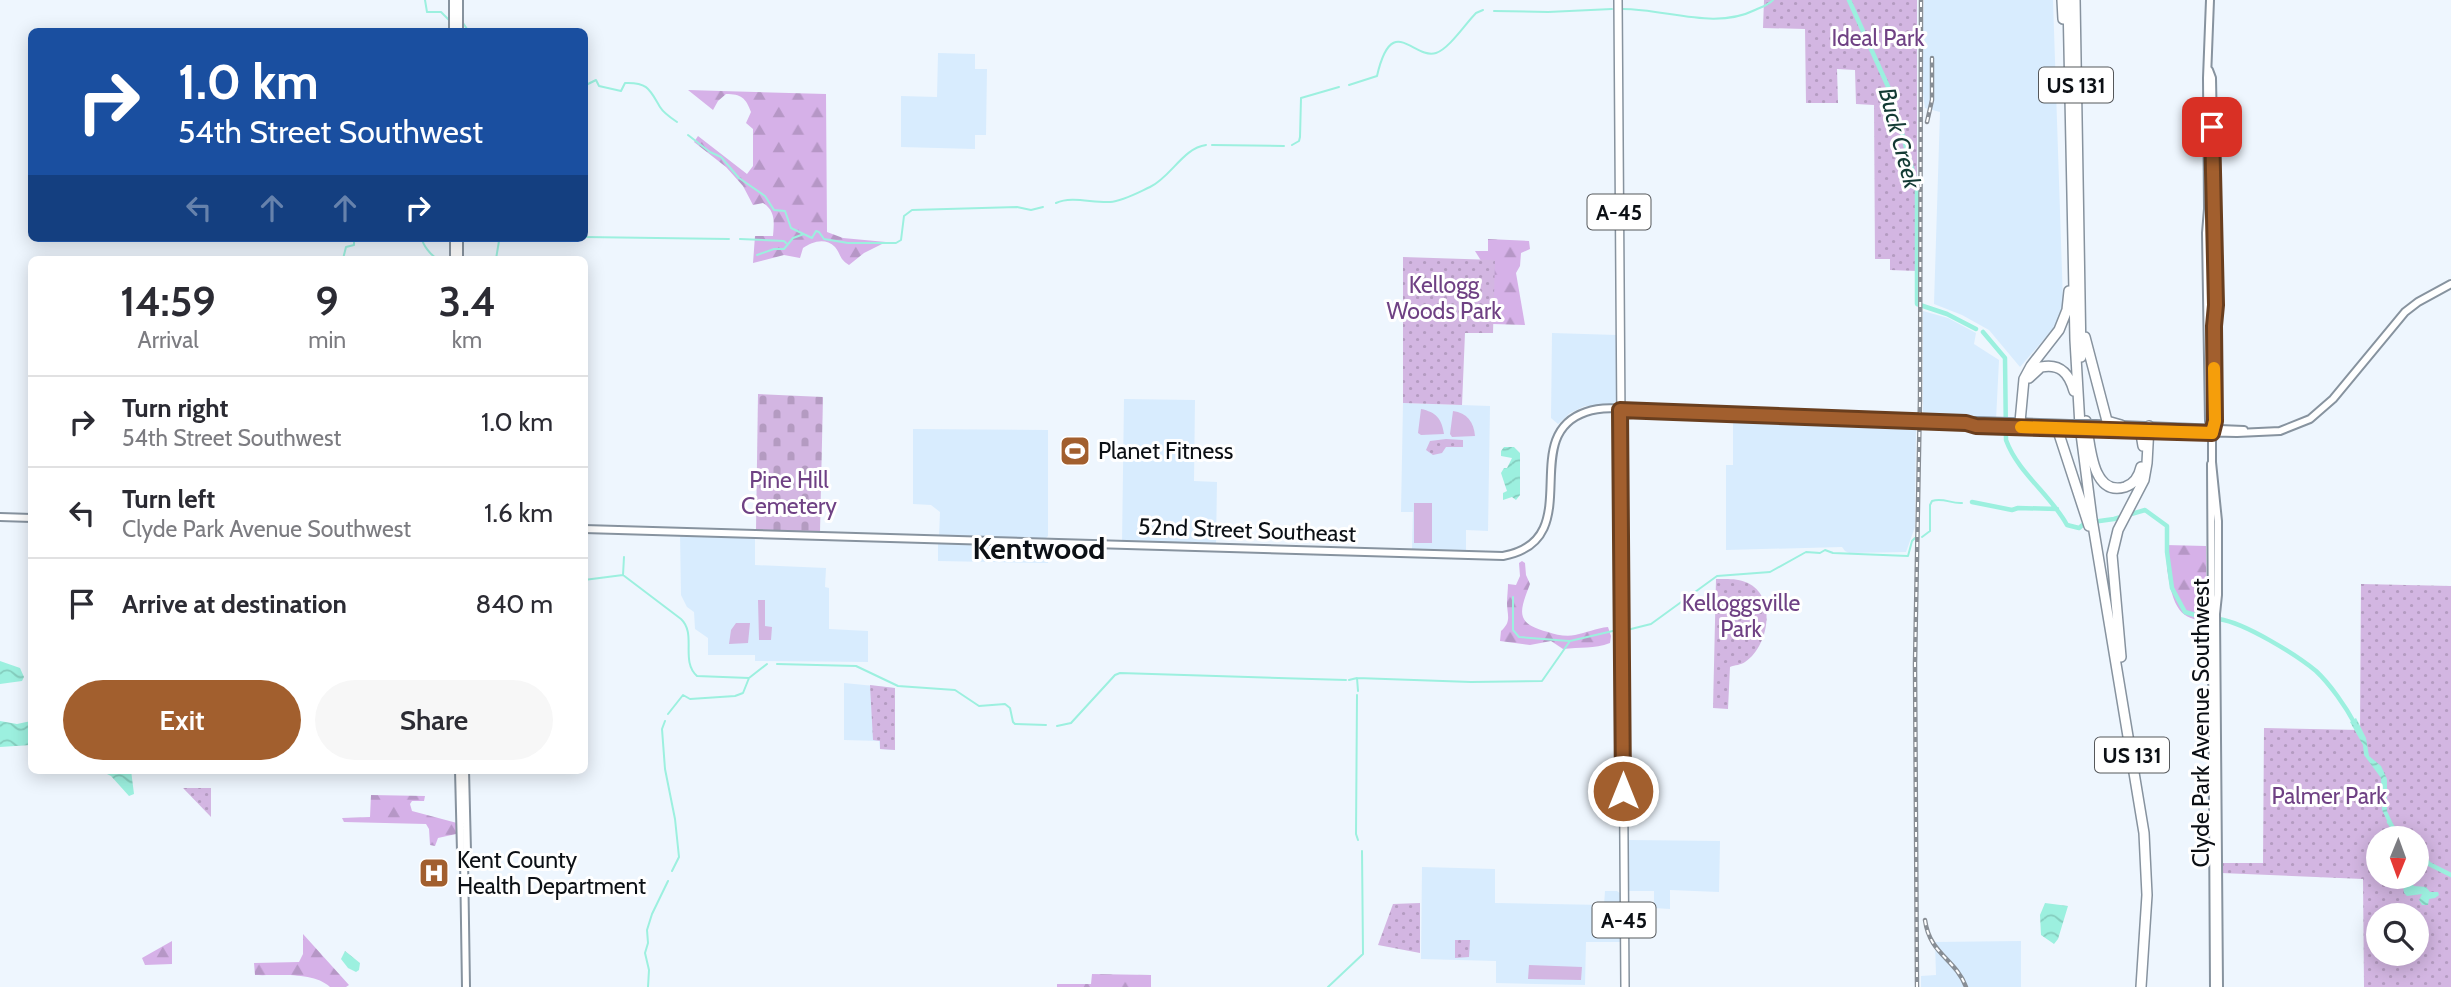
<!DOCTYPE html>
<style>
body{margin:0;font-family:Cabin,sans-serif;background:#f7f7f7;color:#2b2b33;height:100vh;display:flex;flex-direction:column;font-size:26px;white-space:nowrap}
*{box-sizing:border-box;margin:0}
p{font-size:23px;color:#7c7c81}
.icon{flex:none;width:38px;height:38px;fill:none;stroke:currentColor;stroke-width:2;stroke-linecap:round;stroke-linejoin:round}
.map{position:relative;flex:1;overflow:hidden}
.details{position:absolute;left:28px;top:256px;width:560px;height:518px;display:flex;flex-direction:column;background:#fff;border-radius:10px;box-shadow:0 4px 18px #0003}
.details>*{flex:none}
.top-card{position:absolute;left:28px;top:28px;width:560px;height:214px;border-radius:10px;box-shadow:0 4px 18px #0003;background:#1a4fa0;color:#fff;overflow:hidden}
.needle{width:46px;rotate:181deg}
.buttons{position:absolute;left:2366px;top:826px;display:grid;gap:14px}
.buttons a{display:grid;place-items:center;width:63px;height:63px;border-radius:50%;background:#fff;box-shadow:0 4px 18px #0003;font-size:35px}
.pin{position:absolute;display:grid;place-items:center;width:60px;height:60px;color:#fff;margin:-30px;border-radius:14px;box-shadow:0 4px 10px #0006}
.me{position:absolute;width:77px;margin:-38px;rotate:0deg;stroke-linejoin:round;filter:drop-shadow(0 0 5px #0008)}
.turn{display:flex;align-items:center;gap:24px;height:147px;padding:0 35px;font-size:32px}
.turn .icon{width:91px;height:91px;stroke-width:2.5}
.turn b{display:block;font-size:49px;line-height:60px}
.lanes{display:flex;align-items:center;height:66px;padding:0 35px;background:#0003;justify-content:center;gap:35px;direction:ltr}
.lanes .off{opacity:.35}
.eta{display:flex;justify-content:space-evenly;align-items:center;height:119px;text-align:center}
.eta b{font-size:42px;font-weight:600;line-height:49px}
.action{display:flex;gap:14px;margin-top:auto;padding:14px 35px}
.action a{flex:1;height:80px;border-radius:42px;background:#a25f2e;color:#fff;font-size:28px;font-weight:600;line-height:80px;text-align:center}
.action a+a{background:#f7f7f7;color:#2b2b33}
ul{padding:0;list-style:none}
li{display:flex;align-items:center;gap:21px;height:91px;padding:0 35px;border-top:2px solid #e1e1e2}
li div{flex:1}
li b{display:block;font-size:26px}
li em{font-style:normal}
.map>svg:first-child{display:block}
.built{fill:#d8ecfe}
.green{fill:#d3b6e2}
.forest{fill:url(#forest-firs)}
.cemetery{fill:url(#cemetery-stones)}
.park{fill:url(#park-dots);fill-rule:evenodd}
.water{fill:url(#water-waves)}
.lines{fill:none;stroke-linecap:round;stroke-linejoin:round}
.stream{stroke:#9cf0df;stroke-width:2}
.river{stroke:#9cf0df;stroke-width:4.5}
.secondary-casing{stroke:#87939f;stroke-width:10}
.primary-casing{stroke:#87939f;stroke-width:10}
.highway-casing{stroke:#87939f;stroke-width:12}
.secondary{stroke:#fff;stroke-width:6}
.primary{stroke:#fff;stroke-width:7}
.highway{stroke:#fff;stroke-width:9}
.rail-casing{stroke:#888e95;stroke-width:4.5}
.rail{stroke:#fff;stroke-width:2;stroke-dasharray:5;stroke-linecap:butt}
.secondary-bridge-casing{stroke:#87939f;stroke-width:10;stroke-linecap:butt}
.secondary-bridge{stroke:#fff;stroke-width:6}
.route-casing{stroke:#693e1e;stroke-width:18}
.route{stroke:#a25f2e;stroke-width:12}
.slow{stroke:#f59e0b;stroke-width:12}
.labels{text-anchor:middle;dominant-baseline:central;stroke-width:6;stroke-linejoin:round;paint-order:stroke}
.shield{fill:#fff;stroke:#55585b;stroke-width:2}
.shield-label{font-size:21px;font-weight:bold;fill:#0c1015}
.park-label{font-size:23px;fill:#6f4184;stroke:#fff}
.poi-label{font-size:23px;fill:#0c1015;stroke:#fff;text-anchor:start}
.street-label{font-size:23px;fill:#0c1015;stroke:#fff}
.water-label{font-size:24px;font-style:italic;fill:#133b34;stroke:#fff}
.district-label{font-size:30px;font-weight:bold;fill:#0c1015;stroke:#fff}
</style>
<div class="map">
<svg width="2451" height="987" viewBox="0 0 2451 987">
<defs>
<pattern id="forest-firs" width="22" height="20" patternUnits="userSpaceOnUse" patternTransform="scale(1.75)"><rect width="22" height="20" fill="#d6b1e8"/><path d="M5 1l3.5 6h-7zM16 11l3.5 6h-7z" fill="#b697c6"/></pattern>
<pattern id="cemetery-stones" width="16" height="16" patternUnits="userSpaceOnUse" patternTransform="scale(1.75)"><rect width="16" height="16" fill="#d3b6e2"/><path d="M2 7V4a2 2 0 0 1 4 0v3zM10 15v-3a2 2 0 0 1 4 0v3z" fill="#b49bc1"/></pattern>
<pattern id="park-dots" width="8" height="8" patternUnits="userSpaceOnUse" patternTransform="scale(1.75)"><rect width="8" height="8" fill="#d3b6e2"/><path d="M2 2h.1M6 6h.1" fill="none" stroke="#b49bc1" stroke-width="1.8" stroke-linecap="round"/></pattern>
<pattern id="water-waves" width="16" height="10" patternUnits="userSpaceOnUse" patternTransform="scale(1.75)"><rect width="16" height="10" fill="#9cf0df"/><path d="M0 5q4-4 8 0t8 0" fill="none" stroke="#85cdbe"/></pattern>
</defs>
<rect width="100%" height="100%" fill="#eef6fe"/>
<path class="built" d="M1924 0H2053L2063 302 2060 318 2052 330 2020 367 1989 330 1962 315 1934 304 1940 112 1925 108 1921 81Z
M938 53 975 54V69H987L986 135H975V149L901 147V96L937 97Z
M1923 311 1948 318 1976 333 1974 344 1999 360 1996 420 1923 418Z
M1552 333 1617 335 1616 406H1585L1570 413 1558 424 1551 418Z
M1124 399 1195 400 1194 481 1217 482 1216 546 1122 545Z
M1403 403 1490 406 1488 531 1466 530V551L1412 549 1413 512H1401Z
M1733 417 1916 425 1915 527 1906 552 1849 553 1845 551 1842 547 1726 550V465H1733Z
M913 429 1048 430V536L1045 539 939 537 940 512 931 505 913 504Z
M680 533 755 536V565L826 568 825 587 829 588V629L868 631V662L755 661V655H708V638L695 629 694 612 687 607 681 595Z
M938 542 1048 544V563L938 561Z
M844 683 895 688V750L880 749 879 741 844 740Z
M1629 840 1720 841 1719 892 1670 890V909L1654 908V891H1629Z
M1422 867 1495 869V903L1604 905 1605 891H1617L1621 894V942H1586L1585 985 1496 983V961L1421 959Z
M2021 941V987H1921V976L1936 975 1935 942Z"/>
<path class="green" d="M1421 409C1436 412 1442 419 1444 434L1421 435 1418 433Z
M1453 411C1467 413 1474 422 1475 436L1452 437 1450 434Z
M1414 503H1432V543H1414Z
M758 600H765V626L772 627 771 640H759Z
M736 623H750L748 643 729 644 731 630Z
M1529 965 1582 967 1581 980 1528 979Z"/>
<path class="forest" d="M688 90 826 94 827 232 843 238 886 242 864 253 849 265C839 259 841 254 835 247 825 237 812 242 803 248L800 258 784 255 753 263 755 236H773C774 223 776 211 763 203L753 205 743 186 726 167 694 142 698 136 747 174 753 166V129L746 123 751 112C746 98 741 94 726 94L718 101 713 110Z
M1488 239 1529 241 1530 249 1521 253 1520 266 1516 273 1525 325 1493 324 1490 275 1475 251H1488Z
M2166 545 2206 546 2207 623C2201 621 2191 619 2185 615 2169 605 2166 563 2166 545Z
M1522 561 1525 563 1526 575 1530 584C1519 613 1515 623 1548 632 1556 635 1567 637 1575 635 1586 633 1596 628 1608 627L1611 636 1610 643C1594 649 1580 647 1563 649L1551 641 1530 645 1500 641 1501 631C1512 621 1507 615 1507 603 1507 596 1508 590 1508 584L1516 585 1520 576 1519 563Z
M371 795 425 796 424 801H412L410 804 412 811 457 823 456 834 438 838 435 846 430 845 429 829 426 824 344 822 342 818 370 817Z
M303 934 349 985 346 987H330C313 971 276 976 255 975L254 963 299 962 303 954Z
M172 941V964L145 965 142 958Z
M1092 974 1151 975V987H1057V984H1091Z"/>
<path class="cemetery" d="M758 394 823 397 820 532 756 530Z"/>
<path class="park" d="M1764 0H1917V271L1890 270V259H1875L1874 105 1856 104 1855 70 1837 69 1838 103H1806L1805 29 1763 28Z
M1403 257 1495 260 1493 333H1465L1462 405 1403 403Z
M1446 439 1463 440V447H1446L1442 453 1433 455 1426 450 1430 441Z
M1716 579C1726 579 1738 578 1748 583 1777 597 1769 646 1745 662 1741 665 1735 665 1730 667L1728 709 1713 708Z
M2361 584 2451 586V987H2364L2363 879 2221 873 2222 863H2263L2264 728 2360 730ZM2378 838H2417V877H2378ZM2378 915H2417V954H2378Z
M870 685 895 688V750L880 749V741L873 740Z
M183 788H211V817Z
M1420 903V953L1378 945 1393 904Z
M1455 940H1470L1469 957 1455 958Z"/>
<path class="water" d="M1504 447H1514L1520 453V495L1516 500 1512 497 1503 500V493L1507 491 1501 473 1504 468H1507L1512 458 1501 456V451Z
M0 661 20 668 24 677 22 681 0 684Z
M2356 718 2366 738 2369 756 2381 766 2387 779V811L2393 824 2390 827 2382 810 2381 778 2364 755 2363 745 2350 722Z
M0 721 17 724 31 721V745L0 747Z
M99 770H131L134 794 129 796 111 776Z
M2394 877H2407L2414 886 2426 887 2430 892H2438L2439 895 2435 898 2429 899 2428 905H2422L2419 900 2422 894 2407 896 2404 893 2403 885Z
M2045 903 2068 906 2058 939 2054 944 2041 935 2040 915Z
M345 951 360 963 359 970 356 972 348 968 341 959Z"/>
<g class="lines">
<path class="stream" d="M425 0 427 12H441L449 20
M1623 9C1666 9 1715 30 1755 10 1761 7 1767 6 1773 0
M1494 11 1548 12 1612 9
M463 23 469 32
M1349 85 1377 76C1392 11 1413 60 1436 53 1449 49 1466 23 1476 13L1483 10
M584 86 596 80 599 86 621 91 625 83C648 82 650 90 660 107 663 112 671 118 677 122
M688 135 710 152 721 157 739 178 765 196 774 210 785 211 791 228 812 238 816 231 819 232 824 239 848 243H896L901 240 904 216 912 210 1017 207 1031 210 1043 207
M1212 145 1284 146
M1292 145 1299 141 1300 137 1301 98 1339 87
M1056 203C1072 196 1092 203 1110 202 1123 201 1139 192 1150 187 1171 177 1183 148 1206 145
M584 237 729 239
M422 238C422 244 431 256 438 259
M740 239 784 241 786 243
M757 255 774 249H784L793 238 804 234
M343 259 346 247 354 245V240L358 238
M496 259 499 241 503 238H514
M1922 537 1930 531V505L1932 501C1943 497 1951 504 1962 503
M623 575 624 557
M584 580 623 575 681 619C697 634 680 661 697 676L749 678
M1513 597V630L1519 637 1569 641
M1627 630 1651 624 1717 576 1770 572 1806 552 1820 553 1825 550 1833 553 1908 556 1912 541 1915 538
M777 664 856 666 898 686 955 690 979 706 1005 704 1010 708 1013 722 1015 724 1046 725
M1357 678 1358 691
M1349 680 1357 678 1471 682 1542 681 1570 641 1617 630
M1357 695 1356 834 1358 840
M668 714 683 695 690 699 735 696 743 693 749 678 767 664
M665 721 662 729 665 769 675 819 679 857 672 871
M1057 726 1071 723 1115 675 1120 673 1346 680
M648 987 649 970 645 953 648 943 647 930 652 914 668 881
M1328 987 1363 954 1362 851"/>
<path class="river" d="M1849 0 1890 91 1917 186V304L1947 314 1976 329
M1983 332 2005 358 2006 440C2018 473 2051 495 2067 525L2079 528 2085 523 2114 519 2145 510 2167 526V552L2172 588 2185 612 2208 619
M1972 502 2012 510 2018 508 2057 509
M2219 619C2245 623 2295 654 2316 671 2330 684 2346 707 2355 724
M2389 822 2397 833 2406 838
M2417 847 2429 864 2451 875"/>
<g class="secondary-casing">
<path id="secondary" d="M453 0V32
M459 0V32
M2210 0 2207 78 2208 209 2206 233 2209 421 2212 428V462L2218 521V595L2216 614 2219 987
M2209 70 2212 78 2216 284 2215 421 2212 428
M454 259V238
M459 259V238
M1967 423 1976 421 2070 424
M2096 424 2244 430
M2096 429 2136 431
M2147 431 2237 433 2280 431 2310 419 2333 399 2405 312 2418 302 2451 284
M2211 464 2214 987
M0 517 32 518
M584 529 1503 556C1590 540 1515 436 1586 412 1606 405 1630 410 1651 411L1962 423 1976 426 2070 429
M459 770 461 852 464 858 466 987
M464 858 467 851 465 770"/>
</g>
<g class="primary-casing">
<path id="primary" d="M1618 0 1625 987"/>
</g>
<g class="highway-casing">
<path id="highway" d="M2062 0 2063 19
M2068 0 2075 340 2080 426 2092 519 2144 833 2147 895 2141 987
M2075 0 2081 357
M2085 337 2107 421 2121 425
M2029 378 2041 367C2060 363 2069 373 2074 391
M2086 421C2090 442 2091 497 2125 487 2134 484 2139 476 2141 467
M2041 428 2020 422 2024 379 2031 366 2059 330 2067 310 2069 291
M2057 428 2089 526
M2132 431 2141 434 2143 446
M2121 657 2112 555 2118 530 2144 480 2147 463 2149 426"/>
</g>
<use href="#secondary" class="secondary"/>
<use href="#primary" class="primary"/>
<use href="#highway" class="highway"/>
<g class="rail-casing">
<path id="rail" d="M1927 122 1932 100V58
M1925 920C1930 955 1955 958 1966 987
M1917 987 1915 664 1920 398 1921 0"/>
</g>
<use href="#rail" class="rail"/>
<g class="secondary-bridge-casing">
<path id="secondary-bridge" d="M2070 424H2096
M2070 429H2096"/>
</g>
<use href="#secondary-bridge" class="secondary-bridge"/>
</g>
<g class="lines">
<g class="route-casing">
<path id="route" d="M1623 791 1620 410 1966 423 1976 426 2212 433 2215 421 2214 326 2216 305 2212 127"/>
</g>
<use href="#route" class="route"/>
<path class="slow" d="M2021 427 2212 433 2215 421 2214 368"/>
</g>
<defs>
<g id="stadium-square" transform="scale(1.575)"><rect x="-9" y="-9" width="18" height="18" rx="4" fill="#a25f2e" stroke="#fff"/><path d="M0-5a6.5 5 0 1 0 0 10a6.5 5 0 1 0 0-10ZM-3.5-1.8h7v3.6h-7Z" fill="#fff"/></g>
<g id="hospital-square" transform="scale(1.575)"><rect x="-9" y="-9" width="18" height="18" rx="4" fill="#a25f2e" stroke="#fff"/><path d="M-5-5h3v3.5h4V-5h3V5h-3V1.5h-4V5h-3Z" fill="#fff"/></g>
</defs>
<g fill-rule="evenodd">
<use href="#stadium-square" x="1075" y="451"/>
<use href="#hospital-square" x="434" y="873"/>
</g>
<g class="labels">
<g class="shield">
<rect x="2039" y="67.5" width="74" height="35" rx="5"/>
<rect x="1587.5" y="194.5" width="63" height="35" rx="5"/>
<rect x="2095" y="737.5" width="74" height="35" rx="5"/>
<rect x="1592.5" y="902.5" width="63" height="35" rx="5"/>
</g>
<g class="shield-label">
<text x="2076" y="85">US 131</text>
<text x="1619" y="212">A-45</text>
<text x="2132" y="755">US 131</text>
<text x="1624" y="920">A-45</text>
</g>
<g class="park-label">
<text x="1878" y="38">Ideal Park</text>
<text x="1444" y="285">Kellogg<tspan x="1444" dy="26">Woods Park</tspan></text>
<text x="789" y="480">Pine Hill<tspan x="789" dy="26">Cemetery</tspan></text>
<text x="1741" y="603">Kelloggsville<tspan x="1741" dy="26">Park</tspan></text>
<text x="2329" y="796">Palmer Park</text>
</g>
<g class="poi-label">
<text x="1098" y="451">Planet Fitness</text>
<text x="457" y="860">Kent County<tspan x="457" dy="26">Health Department</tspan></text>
</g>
<g class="street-label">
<text transform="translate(1247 530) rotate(2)">52nd Street Southeast</text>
<text transform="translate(2201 723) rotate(-90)">Clyde Park Avenue Southwest</text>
</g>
<g class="water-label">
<text transform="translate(1900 138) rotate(75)">Buck Creek</text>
</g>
<g class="district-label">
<text x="1039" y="548">Kentwood</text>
</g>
</g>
</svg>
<div class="buttons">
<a><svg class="needle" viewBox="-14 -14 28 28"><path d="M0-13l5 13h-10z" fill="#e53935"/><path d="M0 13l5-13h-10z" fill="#7c7c81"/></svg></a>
<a><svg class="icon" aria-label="search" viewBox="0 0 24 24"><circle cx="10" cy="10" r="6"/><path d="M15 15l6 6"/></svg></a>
</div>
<div class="pin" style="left:2212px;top:127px;background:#d93025"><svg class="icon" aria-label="arrive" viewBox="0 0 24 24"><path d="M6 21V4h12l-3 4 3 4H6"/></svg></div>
<svg class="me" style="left:1623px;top:791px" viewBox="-20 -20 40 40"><circle r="17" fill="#a25f2e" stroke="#fff" stroke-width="3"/><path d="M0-11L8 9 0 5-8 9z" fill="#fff"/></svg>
<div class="top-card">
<div class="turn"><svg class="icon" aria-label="right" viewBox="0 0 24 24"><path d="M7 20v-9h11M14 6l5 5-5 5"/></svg><div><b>1.0 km</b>54th Street Southwest</div></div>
<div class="lanes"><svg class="icon off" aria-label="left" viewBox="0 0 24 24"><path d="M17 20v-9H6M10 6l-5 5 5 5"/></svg><svg class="icon off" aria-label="ahead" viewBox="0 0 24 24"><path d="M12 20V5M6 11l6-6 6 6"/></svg><svg class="icon off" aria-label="ahead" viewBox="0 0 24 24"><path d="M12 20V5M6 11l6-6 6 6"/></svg><svg class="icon" aria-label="right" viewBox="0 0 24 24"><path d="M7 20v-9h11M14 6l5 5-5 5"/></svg></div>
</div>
<section class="details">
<div class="eta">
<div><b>14:59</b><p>Arrival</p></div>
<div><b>9</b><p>min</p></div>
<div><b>3.4</b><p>km</p></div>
</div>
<ul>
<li><svg class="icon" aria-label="right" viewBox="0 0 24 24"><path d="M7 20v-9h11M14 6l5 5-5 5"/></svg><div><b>Turn right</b><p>54th Street Southwest</p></div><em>1.0 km</em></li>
<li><svg class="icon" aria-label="left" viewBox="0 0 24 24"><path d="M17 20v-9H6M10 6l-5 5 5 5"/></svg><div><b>Turn left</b><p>Clyde Park Avenue Southwest</p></div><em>1.6 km</em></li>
<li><svg class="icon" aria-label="arrive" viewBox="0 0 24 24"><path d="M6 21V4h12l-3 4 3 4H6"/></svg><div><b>Arrive at destination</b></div><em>840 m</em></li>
</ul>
<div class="action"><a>Exit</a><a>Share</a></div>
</section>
</div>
